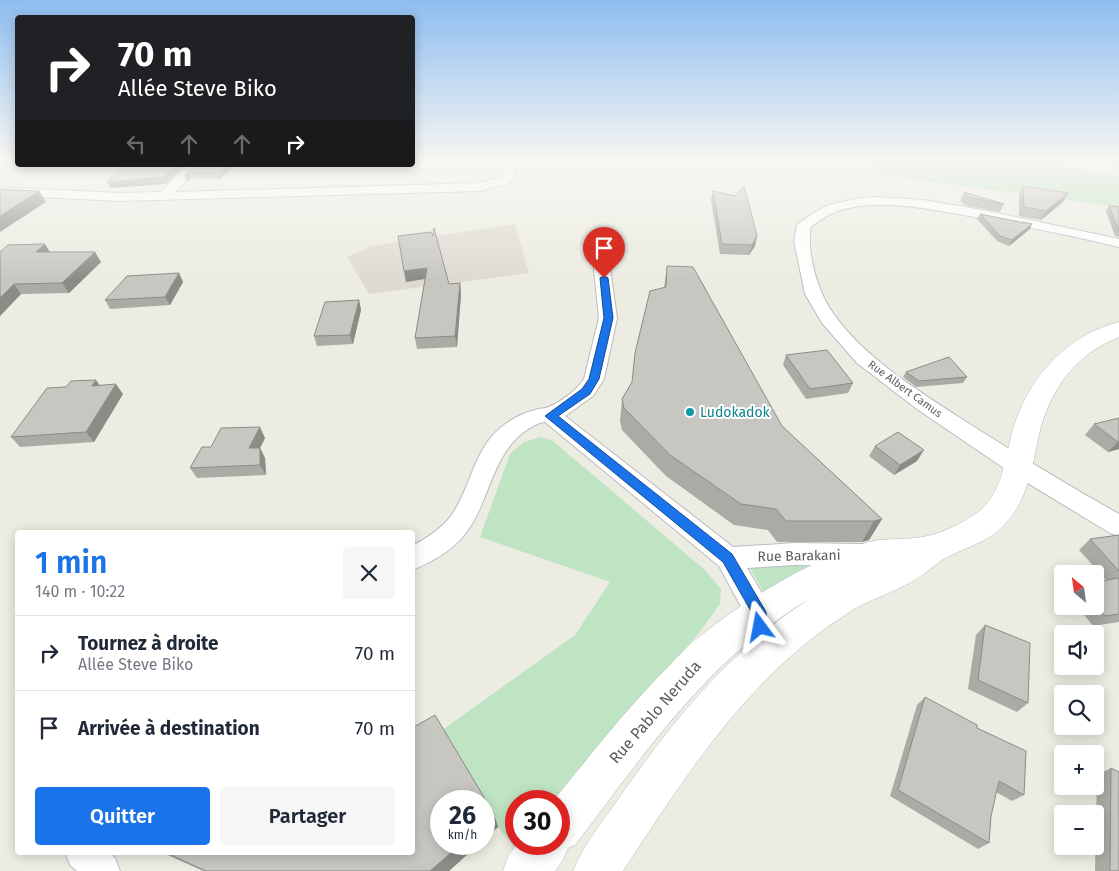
<!DOCTYPE html>
<html lang="fr">
<meta charset="utf-8">
<style>
body{margin:0;font-family:"Fira Sans",sans-serif;background:#f6f6f7;color:#1f2937;height:100vh;display:flex;flex-direction:column;font-size:19px;white-space:nowrap}
*{box-sizing:border-box;margin:0}
p{font-size:16px;color:#747a83}
.icon{flex:none;width:28px;height:28px;fill:none;stroke:currentColor;stroke-width:2;stroke-linecap:round;stroke-linejoin:round}
.map{position:relative;flex:1;overflow:hidden}
.drawer{position:absolute;left:15px;top:530px;width:400px;height:325px;display:flex;flex-direction:column;background:#fff;border-radius:5px;box-shadow:0 2px 12px #0003}
.drawer>*{flex:none}
.guide{position:absolute;left:15px;top:15px;width:400px;height:152px;border-radius:5px;box-shadow:0 2px 12px #0003;background:#202124;color:#fff;overflow:hidden}
.needle{width:32px;rotate:331deg}
.buttons{position:absolute;left:1054px;top:565px;display:grid;gap:10px}
.buttons a{display:grid;place-items:center;width:50px;height:50px;border-radius:5px;background:#fff;box-shadow:0 2px 12px #0003;font-size:25px}
.speed{position:absolute;left:430px;top:790px;display:flex;gap:10px;font-size:25px;font-weight:700;text-align:center}
.speed>*{display:grid;place-content:center;width:65px;height:65px;border-radius:50%;background:#fff;box-shadow:0 2px 12px #0003;line-height:1}
.speed small{font-size:12px;font-weight:400}
.speed .limit{border:8px solid #d22;background:#fff;color:#111}
.pin{position:absolute;display:grid;place-items:center;width:42px;height:42px;color:#fff;margin:-51px -21px;border-radius:50% 50% 50% 0;rotate:-45deg;box-shadow:0 0 5px #0007}
.pin .icon{rotate:45deg}
.me{position:absolute;width:55px;margin:-28px;rotate:347deg;stroke-linejoin:round;filter:drop-shadow(0 0 4px #0008)}
.turn{display:flex;align-items:center;gap:18px;height:105px;padding:0 20px;font-size:22px}
.turn .icon{width:65px;height:65px;stroke-width:2.5}
.turn b{display:block;font-size:35px;line-height:42px}
.lanes{display:flex;align-items:center;height:48px;padding:0 20px;background:#0003;justify-content:center;gap:25px;direction:ltr}
.lanes .off{opacity:.35}
.round{display:grid;place-items:center;flex:none;width:52px;height:52px;border-radius:5px;background:#f6f6f7}
.overview{display:flex;align-items:center;justify-content:space-between;height:85px;padding:0 20px}
h1{font-size:30px;font-weight:600;line-height:38px;color:#1a73e8}
.button{display:flex;gap:10px;margin-top:auto;padding:10px 20px}
.button a{flex:1;height:58px;border-radius:5px;background:#1a73e8;color:#fff;font-size:20px;font-weight:600;line-height:58px;text-align:center}
.button a+a{background:#f6f6f7;color:#1f2937}
ul{padding:0;list-style:none}
li{display:flex;align-items:center;gap:15px;height:75px;padding:0 20px;border-top:1px solid #e0e1e3}
li div{flex:1}
li b{display:block;font-size:19px}
li em{font-style:normal}
.map>svg:first-child{display:block}
.education{fill:#dddbd1}
.green{fill:#bfe4c4}
.lines{fill:none;stroke-linecap:round;stroke-linejoin:round}
.stream{fill:#a4cbfc;fill-rule:evenodd}
.street-casing{stroke:#babbc1;stroke-width:2}
.secondary-casing{stroke:#b8bac0;stroke-width:1}
.street{fill:#fff;fill-rule:evenodd}
.secondary{fill:#fff;fill-rule:evenodd}
.wall{fill:#acaaa5}
.shaded-wall{fill:#8c8b86}
.building{fill:#c8c6c0;stroke:#8c8b86}
.route{fill:#1a73e8;stroke:#114b97}
.culture-dot{fill:#0f9aa8;stroke:#fff;stroke-width:2}
.labels{text-anchor:middle;dominant-baseline:central;stroke-width:4;stroke-linejoin:round;paint-order:stroke}
.far-street-label{font-size:11px;fill:#5b5d63;stroke:#fff}
.culture-label{font-size:14px;fill:#0d838f;stroke:#fff;text-anchor:start}
.street-label{font-size:14px;fill:#5b5d63;stroke:#fff}
.near-street-label{font-size:16px;fill:#5b5d63;stroke:#fff}
</style>
<div class="map">
<svg width="1119" height="871" viewBox="0 0 1119 871">
<rect width="100%" height="100%" fill="#edece2"/>
<path class="education" d="M515 224 529 273 369 294 347 257 371 246Z"/>
<path class="green" d="M877 159H1026L1119 176V207L865 173Z
M541 437 553 441 705 570 721 589 720 604 699 633 554 801H516L517 844 514 847 498 827 441 731 575 635 610 582 480 537 510 454 524 442Z
M804 561 810 569 763 591 748 565Z"/>
<g class="lines">
<path class="stream" d="M569 159H581L579 160 553 162 551 161 553 160Z"/>
<g class="street-casing">
<path id="street" d="M499 159H511L516 174 510 183 480 191 119 201 0 195V187L119 193 160 192 188 165H201L175 192 480 183 502 177 504 174Z
M875 197 923 200 988 211 1119 239V247C1069 235 1020 225 969 216 928 209 886 199 844 209 832 212 821 219 811 227 806 253 818 294 835 316 866 358 914 388 957 416 1010 450 1064 483 1119 514V536L1110 533 1011 473 917 409 857 363 822 323 805 294 794 241 797 225 809 216 828 205 860 198Z
M601 256 606 258 609 261 617 318 604 379 593 396 565 416 733 547 795 543 862 544 871 547 875 555 871 563 862 566 795 565 747 568 773 612 775 658 771 668 761 672 751 668 747 658 745 614 719 566 545 422C539 422 534 426 528 429 492 453 491 497 468 530 456 548 433 562 412 570V546C427 538 441 529 451 516 469 491 472 459 493 435 504 423 519 414 535 410 539 408 545 409 549 407 562 401 577 390 584 379L599 318 593 261 596 258Z
M65 852H109L115 858 120 871H77L70 865Z"/>
</g>
<g class="secondary-casing">
<path id="secondary" d="M1119 322V337C1075 354 1049 391 1039 435 1032 466 1028 499 1006 523 991 541 967 547 947 557 935 564 925 574 913 581 891 594 866 600 845 615 747 678 686 775 623 871H573C584 844 603 821 619 798 674 719 728 653 809 599 709 658 644 754 575 845L568 848 563 860 555 871H503L509 854 518 844H559V801H553C590 756 626 709 668 667 678 657 687 646 699 637 741 603 786 576 835 554 846 549 858 545 869 542 887 537 908 541 927 536 944 533 970 519 983 508 1002 489 1005 461 1011 436 1025 382 1063 336 1119 322Z"/>
</g>
<use href="#street" class="street"/>
<use href="#secondary" class="secondary"/>
</g>
<path class="wall" d="M443 159H476V161L444 163Z
M1096 159H1119V163Z
M195 165H235L220 179 191 178 187 182 185 175Z
M285 165H319L285 166Z
M1023 186 1068 193 1063 202 1041 220 1019 216V195Z
M713 191 757 236 755 246 749 255 720 254 711 200Z
M964 192 1004 204 1000 212 964 205 960 200Z
M1109 206 1119 207V237L1115 236 1106 211Z
M980 214 1022 223V222L1030 229 1009 246 997 241 977 219Z
M398 236 449 284 460 283 461 294 457 347 417 349 415 338 425 279 406 282Z
M0 252H50L101 262 69 293 21 294 0 316Z
M667 266 782 426 882 519 869 540 862 542H777L768 530 734 525 666 476 622 430 620 421 622 399 632 382 664 288Z
M179 273 183 282 170 305 110 309 105 300Z
M359 300 361 310 353 344 317 346 314 336Z
M786 355 853 383 848 393 806 399 783 365Z
M906 372 967 377 963 383 916 387 903 377Z
M100 385 123 394 94 442 20 447 11 437Z
M1119 418V449L1108 452 1085 435 1094 424Z
M265 438 260 448 265 458 266 475 197 478 190 468 211 447Z
M875 446 917 461 894 475 869 456Z
M1119 535V622L1093 626 1077 606H1095V582L1106 580 1079 550 1090 539Z
M985 625 1028 703 1017 712 968 689 976 635Z
M925 697 977 728 1024 795 1012 801 996 792 991 816 989 843 978 849 890 796 917 705Z
M1111 768 1119 871H1095L1097 775Z
M494 814 498 827 449 871H203L161 852H412Z"/>
<path class="shaded-wall" d="M177 165H186L166 184 111 188 107 182Z
M226 165H235L220 179 218 173Z
M189 172 191 178 187 182 185 175Z
M39 191 46 202 0 232V216Z
M1068 193 1063 202 1041 220 1046 211Z
M1032 224 1030 229 1009 246 1012 240Z
M757 236 755 246 749 255 752 245Z
M45 244 51 254 36 252Z
M95 252 101 262 69 293 62 283Z
M427 268 429 278 406 282 404 271Z
M179 273 183 282 170 305 165 297Z
M460 283 461 294 457 347 455 336Z
M14 284 21 294 0 316V298Z
M359 300 361 310 353 344 350 335Z
M96 380 103 390 92 386Z
M116 384 123 394 94 442 86 432Z
M260 427 265 438 255 458 249 448Z
M1119 441V449L1108 452Z
M260 448 265 458 266 475 260 465Z
M924 450 917 461 894 475 900 465Z
M882 519 869 540 862 542 874 521Z
M494 814 498 827 484 840V823Z
M461 844H479L449 871H430Z"/>
<path class="building" d="M123 165H177L163 177 107 182Z
M195 165H226L218 173 189 172 185 175Z
M744 186 757 236 752 245 722 244 713 191 735 196Z
M1023 186 1068 193 1046 211 1024 207Z
M0 189 39 191 0 216Z
M964 192 1004 204 968 197Z
M1109 206 1119 207V231Z
M980 214 1020 222 1022 224V222L1032 224 1012 240 1000 236Z
M434 228 449 284 460 283 455 336 415 338 427 268 404 271 398 236 431 232 433 236Z
M45 244 36 252H95L62 283 14 284 0 298V252L8 245Z
M667 266 693 267 782 426 882 519 874 521H786L776 509 741 504 670 455 624 408 622 399 632 382 635 353 650 291 666 287Z
M179 273 165 297 105 300 127 276Z
M359 300 350 335 314 336 325 302Z
M827 350 853 383 810 389 786 355Z
M949 357 967 377 919 381 906 372Z
M96 380 92 386 116 384 86 432 11 437 47 388 66 387 71 381Z
M1119 418V441L1118 442 1094 424Z
M260 427 249 448H260V465L190 468 202 447H211L221 428Z
M898 432 924 450 900 465 875 446Z
M1119 535V571L1090 539Z
M1119 578V614L1105 616 1095 604V593L1103 591 1095 582Z
M985 625 1030 643 1028 703 978 680Z
M925 697 977 725V728L1026 751 1024 795 999 781 991 816 989 843 898 790Z
M435 715 494 814 484 823V801H441V844H461L430 871H206L164 852H412V728Z
M1111 768 1119 772V871H1110Z"/>
<linearGradient id="sky" x2="0" y2="1"><stop stop-color="#8dbdf0"/><stop offset="0.57" stop-color="#f7f6f2"/><stop offset="1" stop-color="#f7f6f2" stop-opacity="0"/></linearGradient>
<rect width="1119" height="280" fill="url(#sky)"/>
<path class="route" d="M604 276 608 278 613 318 599 379 590 394 558 416 732 554 766 612 767 627 765 632 760 634 754 632 752 613 723 562 545 416 582 389 589 379 604 318 600 278Z"/>
<circle class="culture-dot" cx="690" cy="412" r="5"/>
<g class="labels">
<g class="far-street-label">
<text transform="translate(905 389) rotate(36)">Rue Albert Camus</text>
</g>
<g class="culture-label">
<text x="700" y="412">Ludokadok</text>
</g>
<g class="street-label">
<text transform="translate(799 556) rotate(-1)">Rue Barakani</text>
</g>
<g class="near-street-label">
<text transform="translate(655 712) rotate(-49)">Rue Pablo Neruda</text>
</g>
</g>
</svg>
<div class="buttons">
<a><svg class="needle" viewBox="-14 -14 28 28"><path d="M0-13l5 13h-10z" fill="#e53935"/><path d="M0 13l5-13h-10z" fill="#747a83"/></svg></a>
<a><svg class="icon" aria-label="sound" viewBox="0 0 24 24"><path d="M4 9h4l5-4v14l-5-4H4zM17 9q2 3 0 6"/></svg></a>
<a><svg class="icon" aria-label="search" viewBox="0 0 24 24"><circle cx="10" cy="10" r="6"/><path d="M15 15l6 6"/></svg></a>
<a>+</a>
<a>−</a>
</div>
<div class="speed"><div>26<small>km/h</small></div><div class="limit">30</div></div>
<div class="pin" style="left:604px;top:278px;background:#d93025"><svg class="icon" aria-label="arrive" viewBox="0 0 24 24"><path d="M6 21V4h12l-3 4 3 4H6"/></svg></div>
<svg class="me" style="left:760px;top:627px" viewBox="-20 -20 40 40"><path d="M0-17L14 15 0 8-14 15z" fill="#1a73e8" stroke="#fff" stroke-width="4"/></svg>
<div class="guide">
<div class="turn"><svg class="icon" aria-label="right" viewBox="0 0 24 24"><path d="M7 20v-9h11M14 6l5 5-5 5"/></svg><div><b>70 m</b>Allée Steve Biko</div></div>
<div class="lanes"><svg class="icon off" aria-label="left" viewBox="0 0 24 24"><path d="M17 20v-9H6M10 6l-5 5 5 5"/></svg><svg class="icon off" aria-label="ahead" viewBox="0 0 24 24"><path d="M12 20V5M6 11l6-6 6 6"/></svg><svg class="icon off" aria-label="ahead" viewBox="0 0 24 24"><path d="M12 20V5M6 11l6-6 6 6"/></svg><svg class="icon" aria-label="right" viewBox="0 0 24 24"><path d="M7 20v-9h11M14 6l5 5-5 5"/></svg></div>
</div>
<section class="drawer">
<div class="overview"><div><h1>1 min</h1><p>140 m · 10:22</p></div><a class="round"><svg class="icon" aria-label="close" viewBox="0 0 24 24"><path d="M6 6l12 12M18 6L6 18"/></svg></a></div>
<ul>
<li><svg class="icon" aria-label="right" viewBox="0 0 24 24"><path d="M7 20v-9h11M14 6l5 5-5 5"/></svg><div><b>Tournez à droite</b><p>Allée Steve Biko</p></div><em>70 m</em></li>
<li><svg class="icon" aria-label="arrive" viewBox="0 0 24 24"><path d="M6 21V4h12l-3 4 3 4H6"/></svg><div><b>Arrivée à destination</b></div><em>70 m</em></li>
</ul>
<div class="button"><a>Quitter</a><a>Partager</a></div>
</section>
</div>
